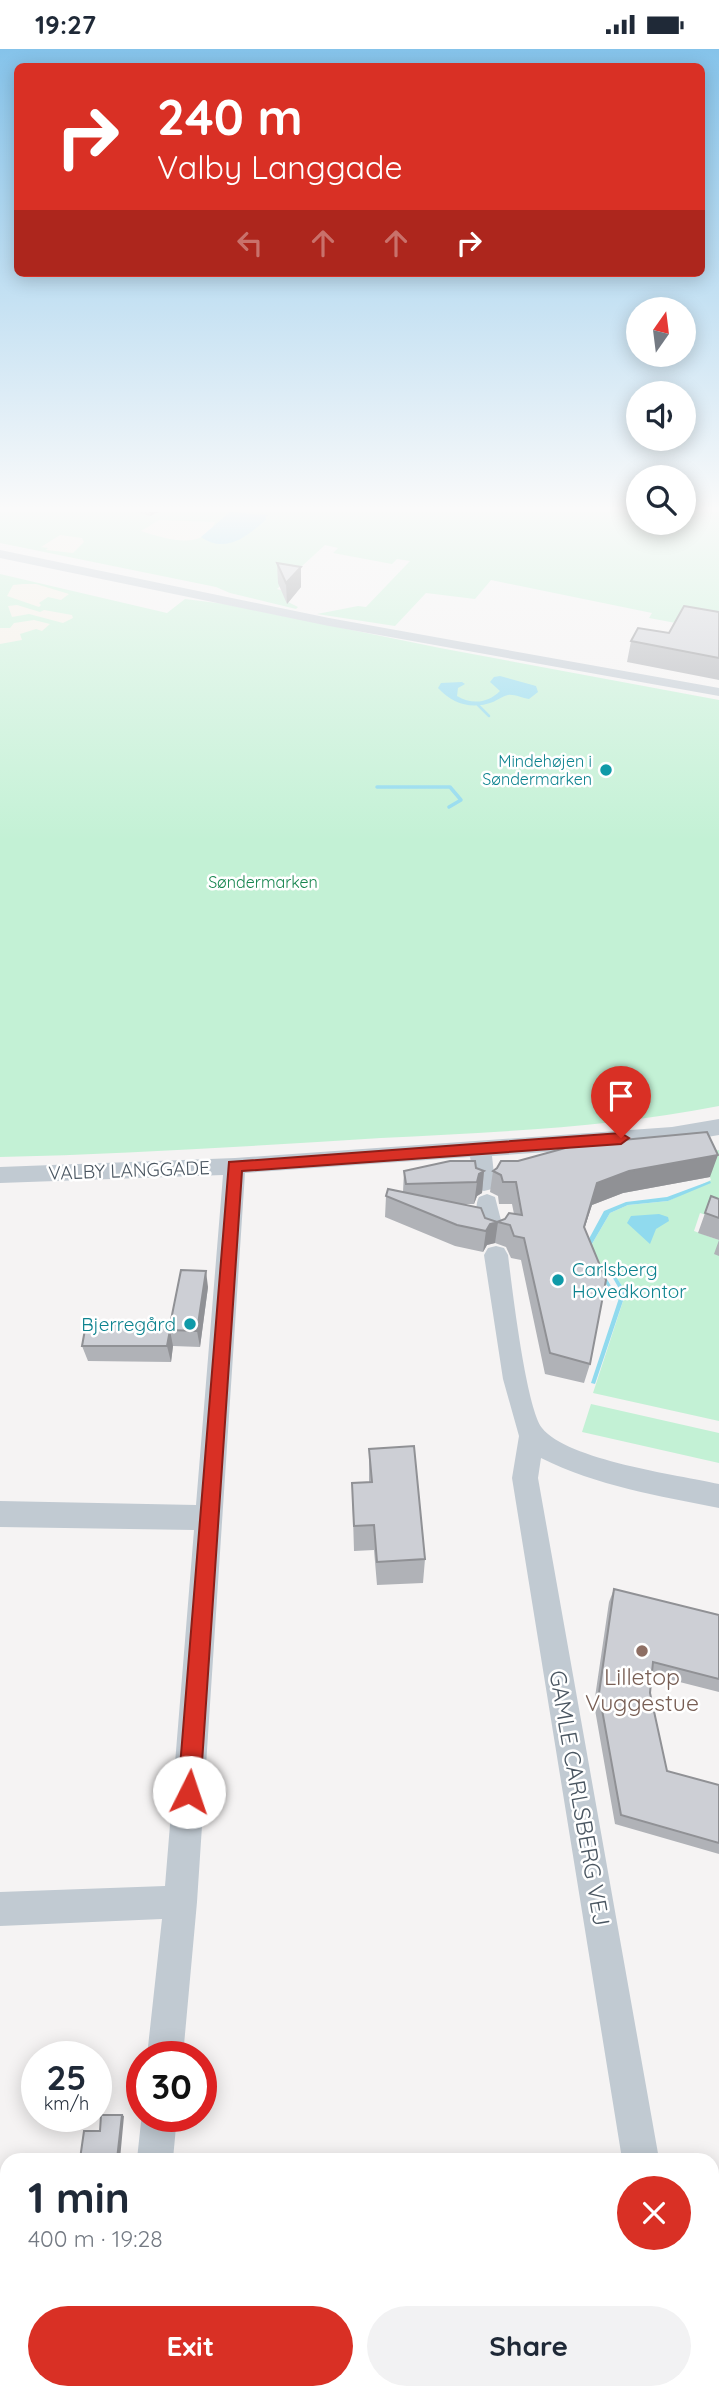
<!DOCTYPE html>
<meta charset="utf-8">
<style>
body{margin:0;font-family:Quicksand,sans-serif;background:#f2f2f3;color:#1f2937;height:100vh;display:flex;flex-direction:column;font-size:26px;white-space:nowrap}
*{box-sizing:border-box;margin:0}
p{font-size:23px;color:#747a83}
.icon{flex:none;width:38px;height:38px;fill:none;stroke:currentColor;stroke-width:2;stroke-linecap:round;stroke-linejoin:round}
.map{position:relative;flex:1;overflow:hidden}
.drawer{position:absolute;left:0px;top:2104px;width:719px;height:247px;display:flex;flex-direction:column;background:#fff;border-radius:21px 21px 0 0;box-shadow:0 4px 18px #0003}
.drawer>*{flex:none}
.banner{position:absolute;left:14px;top:14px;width:691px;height:214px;border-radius:10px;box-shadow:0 4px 18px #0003;background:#d93025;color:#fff;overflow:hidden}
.needle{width:46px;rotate:14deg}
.controls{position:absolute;left:626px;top:248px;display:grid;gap:14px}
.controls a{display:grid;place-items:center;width:70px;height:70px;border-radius:50%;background:#fff;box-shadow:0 4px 18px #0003;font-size:35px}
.speed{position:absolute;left:21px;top:1992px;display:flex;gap:14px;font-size:35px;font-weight:700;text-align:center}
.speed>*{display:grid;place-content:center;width:91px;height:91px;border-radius:50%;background:#fff;box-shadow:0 4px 18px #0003;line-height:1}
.speed small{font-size:18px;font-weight:400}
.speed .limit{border:10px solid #d22;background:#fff;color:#111}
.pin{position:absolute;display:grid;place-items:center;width:60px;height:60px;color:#fff;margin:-72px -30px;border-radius:50% 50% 50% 0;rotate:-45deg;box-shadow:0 0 7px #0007}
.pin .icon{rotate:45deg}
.me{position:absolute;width:77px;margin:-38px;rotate:4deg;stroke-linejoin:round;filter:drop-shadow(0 0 5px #0008)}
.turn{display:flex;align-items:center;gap:24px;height:147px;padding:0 28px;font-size:32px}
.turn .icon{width:91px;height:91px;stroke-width:2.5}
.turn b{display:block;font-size:49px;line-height:60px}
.lanes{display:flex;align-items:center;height:66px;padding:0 28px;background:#0003;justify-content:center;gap:35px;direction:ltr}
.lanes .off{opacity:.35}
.round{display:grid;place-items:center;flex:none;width:74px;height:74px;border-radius:37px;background:#f2f2f3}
.summary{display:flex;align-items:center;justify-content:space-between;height:119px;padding:0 28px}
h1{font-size:42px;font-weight:800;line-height:52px}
.cta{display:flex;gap:14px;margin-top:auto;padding:14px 28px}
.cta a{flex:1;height:80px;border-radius:42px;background:#d93025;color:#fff;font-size:28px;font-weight:800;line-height:80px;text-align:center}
.cta a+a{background:#f2f2f3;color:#1f2937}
.status{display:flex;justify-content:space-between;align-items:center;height:49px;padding:0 35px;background:#fff;direction:ltr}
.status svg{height:19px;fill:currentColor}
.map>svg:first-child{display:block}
.green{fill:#c3f1d5}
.sand{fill:#f5f0e5}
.water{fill:#90daee}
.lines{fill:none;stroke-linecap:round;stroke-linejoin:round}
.stream-far1{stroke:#90daee;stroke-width:2.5}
.stream{stroke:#90daee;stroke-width:3.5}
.minor{fill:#c1cad2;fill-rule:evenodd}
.wall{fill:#b0b2b7}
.shaded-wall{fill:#909195}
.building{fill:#cdcfd5;stroke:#909195;stroke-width:2}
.route{fill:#d93025;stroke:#8d1f18;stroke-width:2}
.culture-dot{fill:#0f9aa8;stroke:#fff;stroke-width:2.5}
.education-dot{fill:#8d6e63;stroke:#fff;stroke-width:2.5}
.labels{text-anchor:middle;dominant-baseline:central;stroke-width:5;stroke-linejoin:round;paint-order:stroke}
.far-culture-label{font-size:16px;fill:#0d838f;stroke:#fff;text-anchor:end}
.far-park-label{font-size:16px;fill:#17864f;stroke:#fff}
.street-label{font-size:19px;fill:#4a5661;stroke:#fff}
.culture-label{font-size:19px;fill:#0d838f;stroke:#fff;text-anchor:start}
.near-education-label{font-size:23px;fill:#785e54;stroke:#fff}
.near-street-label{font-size:23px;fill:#4a5661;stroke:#fff}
</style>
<div class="status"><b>19:27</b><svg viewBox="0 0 49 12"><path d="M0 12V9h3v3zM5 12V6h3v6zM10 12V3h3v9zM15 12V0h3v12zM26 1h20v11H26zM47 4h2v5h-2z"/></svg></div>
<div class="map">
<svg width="719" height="2349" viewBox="0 0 719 2349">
<rect width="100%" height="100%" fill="#f5f3f3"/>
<path class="green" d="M0 463H639V474H684V463H719V582L649 569 652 564 491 531 475 550 426 544 395 577 317 565 358 557 366 558 410 512 397 510 392 515 333 504 338 499 325 496 277 540 284 542 288 553 298 558 296 560 230 544 216 538 0 494Z
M0 525 167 564 185 550 225 555 440 599 719 651V1057C608 1079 494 1083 381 1089 254 1097 127 1105 0 1108Z
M719 1101V1170L700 1164 694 1182 719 1191V1372L593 1344 626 1243 613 1223 605 1225 589 1200 610 1164 628 1156 668 1152 711 1131 701 1104Z
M591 1355 719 1384V1414L582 1383Z
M0 2289 7 2292V2343H141L156 2349H0Z"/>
<path class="sand" d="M159 471 215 473C204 503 162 489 141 482Z
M60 486 82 489 84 493 73 504 46 501 48 499 41 498Z
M23 535H36L69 545 61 551 48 548 39 554 41 556 39 558 7 547 13 536Z
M17 556 40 563 44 561 72 566 73 569 63 574 29 565 12 568 8 557Z
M34 571 50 575 42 582 36 580 20 585 22 591 0 595V579H10L14 574Z"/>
<path class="water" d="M230 463 268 466 265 469 267 470C248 486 227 506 201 488Z
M500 627 536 637 538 643 529 650C522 649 514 645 508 646 503 647 497 651 493 653 471 661 453 655 438 639L441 634 462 633 465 635 458 639 457 647C472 656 488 654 500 642L490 633 494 628Z
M710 1132 711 1134 668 1152 628 1156 610 1164 589 1200 614 1242 611 1243 584 1199 604 1162 626 1153 667 1148Z
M659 1165 668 1168 669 1172 656 1180 650 1195 627 1174 631 1167Z
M613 1223 626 1243 595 1335 591 1334 621 1243 610 1224Z"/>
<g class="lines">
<path class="stream-far1" d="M478 656 489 667"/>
<path class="stream" d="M377 738H450L461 751 449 758"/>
<path class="minor" d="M0 501 329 569 719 639V647L329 577 0 509Z
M719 1070V1086L672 1094 492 1107 495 1134 492 1140 484 1142 476 1140 470 1108 245 1124 197 1853 183 2007H147L162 1870 0 1877V1843L165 1837 194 1481 0 1478V1452L196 1456 223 1126 0 1134V1118L235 1109 672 1078Z
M487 1145 495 1148 504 1183 501 1189 493 1192 485 1189C479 1179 473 1159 479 1148Z
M496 1197 504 1199 508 1206C512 1238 526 1358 542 1379 567 1411 678 1426 719 1435V1459C659 1447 597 1437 541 1409L538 1429 659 2110H622L512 1429 519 1387 503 1330 484 1206 488 1199Z
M142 2064V2067H177L173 2110H137Z
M0 2246 7 2249V2289L0 2286Z
M188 2343H240L243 2349H190Z
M659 2343H700L701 2349H659Z"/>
</g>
<path class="wall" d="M138 463H159L150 467Z
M277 514 301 538 287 555 278 534Z
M719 563V631L627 613 631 592 669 584Z
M404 1122H484L482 1144 477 1147 474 1155H462L485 1169 497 1173 514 1165 512 1155H499L498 1147 490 1143 493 1122 710 1128 623 1144 592 1156 584 1180 590 1315 584 1334 545 1325 521 1211 511 1209 506 1198 495 1194 487 1196 483 1203 455 1197 385 1168 386 1147 403 1143Z
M711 1147 719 1150V1207L714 1205 719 1191 698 1184Z
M208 1238 200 1298 173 1297 171 1313 88 1312 82 1297 170 1276Z
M369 1400 425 1510 423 1534 377 1536 374 1501 354 1502 352 1434 369 1433Z
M614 1540 719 1566V1643L652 1626 650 1644 667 1722 719 1736V1805L615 1775 594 1655 609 1553Z
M532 2343H541L551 2347V2343H617V2349H531Z"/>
<path class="shaded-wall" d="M150 463H159L150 467Z
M301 518V538L287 555 286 534Z
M718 1106 710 1128 623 1144 592 1156 578 1199 584 1178 597 1134 629 1122Z
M484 1122 482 1144 477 1147 474 1155 477 1133 479 1125Z
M498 1173 495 1194 487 1196 483 1203 486 1182 490 1175Z
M206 1222 208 1238 200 1298 197 1282Z
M170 1281 173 1297 171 1313 167 1297Z
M122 2066 124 2067 120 2110H117Z
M535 2343H541L551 2347 553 2349H549Z"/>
<path class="building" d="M277 514 301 518 286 534Z
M684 557 719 563V609L631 592 638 579 669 584Z
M707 1083 718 1106 629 1122 597 1134 584 1178 606 1231 590 1315 550 1304 524 1189 514 1187 510 1176 498 1173 490 1175 486 1182 457 1176 386 1147 388 1140 481 1159 485 1169 497 1173 505 1170 509 1164 522 1166 516 1133H503L501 1126 493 1122 497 1119 501 1112H518L580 1095Z
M450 1112H475L476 1119 484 1122 479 1125 477 1133 406 1135 404 1122Z
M711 1147 719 1150V1169L705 1164Z
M181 1221 206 1222 197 1282 170 1281 167 1297H82L86 1275 170 1276Z
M414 1397 425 1510 377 1513 374 1476 354 1477 352 1434 372 1433 369 1400Z
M614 1540 719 1566V1630L653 1613 650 1644 667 1722 719 1736V1794L621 1766 599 1644Z
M101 2066H122L117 2110H80L84 2082H100Z
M556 2343H617V2349H555Z
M536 2344 549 2349H535Z"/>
<linearGradient id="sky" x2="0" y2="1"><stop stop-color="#85c3ea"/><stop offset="0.58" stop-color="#fafafa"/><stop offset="1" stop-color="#fafafa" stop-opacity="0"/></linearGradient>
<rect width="719" height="792" fill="url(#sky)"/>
<path class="route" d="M621 1084 629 1089 621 1095 242 1122 200 1743 197 1751 189 1754 181 1751 178 1743 229 1113Z"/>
<g class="culture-dot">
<circle cx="606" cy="721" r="7"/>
<circle cx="558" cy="1231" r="7"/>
<circle cx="190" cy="1275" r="7"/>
</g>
<circle class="education-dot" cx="642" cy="1602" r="7"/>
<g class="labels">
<g class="far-culture-label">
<text x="592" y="712">Mindehøjen i<tspan x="592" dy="18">Søndermarken</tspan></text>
</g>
<g class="far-park-label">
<text x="263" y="833">Søndermarken</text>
</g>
<g class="street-label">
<text transform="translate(129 1121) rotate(-2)">VALBY LANGGADE</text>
</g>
<g class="culture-label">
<text x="572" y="1220">Carlsberg<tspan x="572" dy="22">Hovedkontor</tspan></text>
<text x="176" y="1275" text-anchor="end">Bjerregård</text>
</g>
<g class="near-education-label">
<text x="642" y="1627">Lilletop<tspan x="642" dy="26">Vuggestue</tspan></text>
</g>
<g class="near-street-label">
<text transform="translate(580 1749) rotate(80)">GAMLE CARLSBERG VEJ</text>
</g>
</g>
</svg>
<div class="controls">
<a><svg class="needle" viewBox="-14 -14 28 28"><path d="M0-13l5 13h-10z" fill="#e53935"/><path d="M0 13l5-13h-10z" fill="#747a83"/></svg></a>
<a><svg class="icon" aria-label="sound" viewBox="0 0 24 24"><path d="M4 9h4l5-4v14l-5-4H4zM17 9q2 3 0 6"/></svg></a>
<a><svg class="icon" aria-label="search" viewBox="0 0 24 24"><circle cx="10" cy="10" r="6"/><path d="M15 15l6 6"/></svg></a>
</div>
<div class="speed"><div>25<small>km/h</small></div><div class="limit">30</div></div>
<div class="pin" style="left:621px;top:1089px;background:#d93025"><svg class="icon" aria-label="arrive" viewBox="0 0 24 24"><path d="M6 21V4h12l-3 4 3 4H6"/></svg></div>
<svg class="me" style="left:189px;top:1743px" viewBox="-20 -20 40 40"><circle r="19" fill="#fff"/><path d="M0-13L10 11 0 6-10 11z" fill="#d93025"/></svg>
<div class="banner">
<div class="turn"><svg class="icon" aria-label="right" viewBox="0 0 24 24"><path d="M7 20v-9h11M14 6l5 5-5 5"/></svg><div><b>240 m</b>Valby Langgade</div></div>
<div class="lanes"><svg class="icon off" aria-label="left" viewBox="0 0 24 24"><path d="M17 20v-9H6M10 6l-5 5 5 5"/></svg><svg class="icon off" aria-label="ahead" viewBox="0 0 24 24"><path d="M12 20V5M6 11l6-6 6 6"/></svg><svg class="icon off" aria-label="ahead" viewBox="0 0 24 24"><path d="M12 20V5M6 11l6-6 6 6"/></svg><svg class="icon" aria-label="right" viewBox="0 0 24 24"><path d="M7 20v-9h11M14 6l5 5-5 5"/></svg></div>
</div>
<section class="drawer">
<div class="summary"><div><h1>1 min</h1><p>400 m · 19:28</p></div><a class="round" style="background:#d93025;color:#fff"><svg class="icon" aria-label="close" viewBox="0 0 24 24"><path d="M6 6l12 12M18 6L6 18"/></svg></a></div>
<div class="cta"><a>Exit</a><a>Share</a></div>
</section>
</div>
